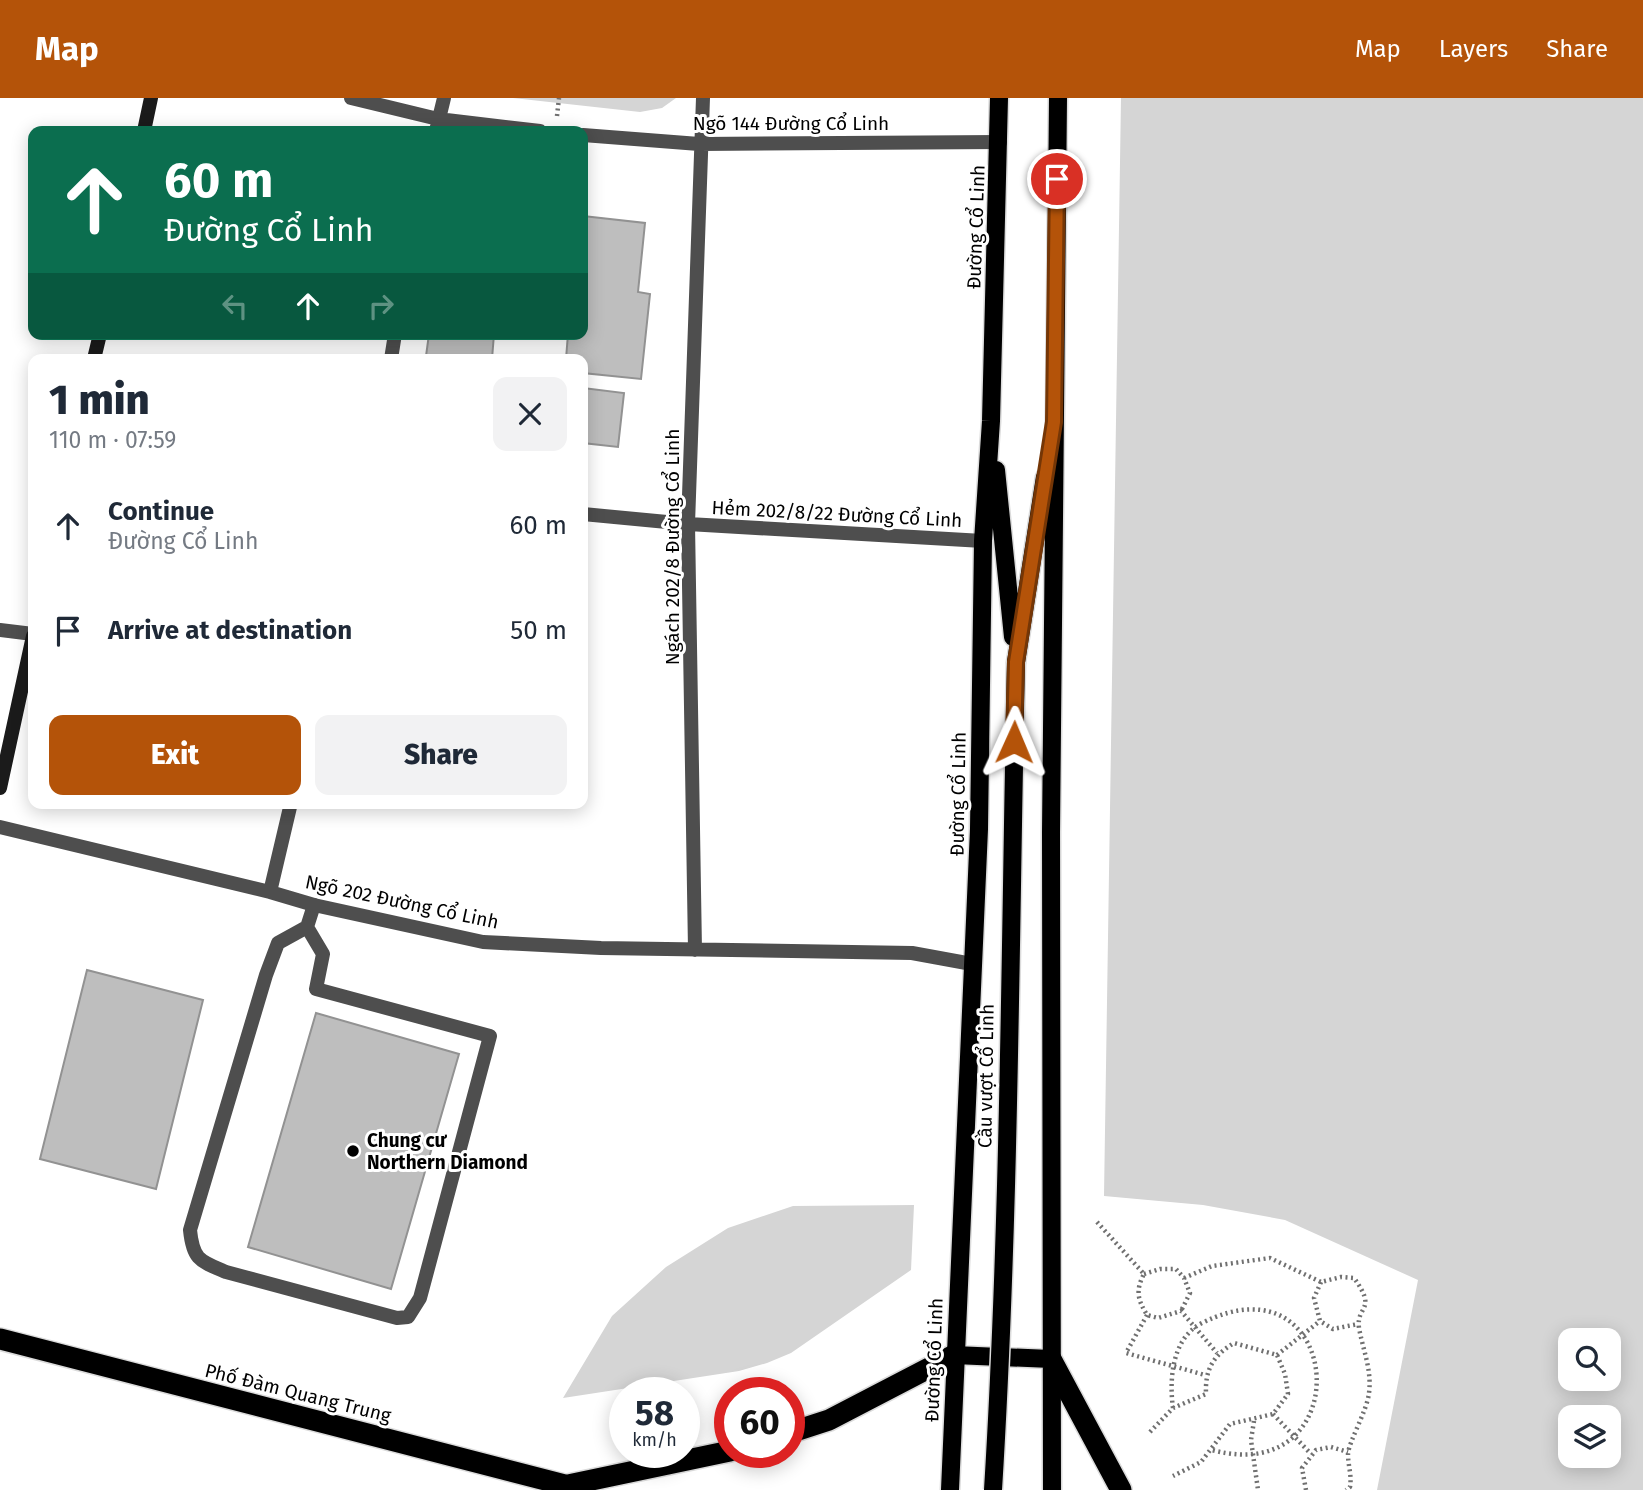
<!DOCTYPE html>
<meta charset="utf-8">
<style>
body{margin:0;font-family:"Fira Sans",sans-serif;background:#f2f2f3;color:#1f2937;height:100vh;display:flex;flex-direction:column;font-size:26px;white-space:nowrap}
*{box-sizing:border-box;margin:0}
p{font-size:23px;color:#747a83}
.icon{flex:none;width:38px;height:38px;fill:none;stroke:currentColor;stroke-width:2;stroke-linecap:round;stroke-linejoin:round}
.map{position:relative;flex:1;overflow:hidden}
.drawer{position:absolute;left:28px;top:256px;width:560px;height:455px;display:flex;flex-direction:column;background:#fff;border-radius:14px;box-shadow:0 4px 18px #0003}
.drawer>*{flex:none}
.banner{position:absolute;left:28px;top:28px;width:560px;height:214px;border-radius:14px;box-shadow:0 4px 18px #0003;background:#0b6e4f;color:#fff;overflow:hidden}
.tools{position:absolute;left:1558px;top:1230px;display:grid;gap:14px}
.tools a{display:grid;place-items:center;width:63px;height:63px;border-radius:14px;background:#fff;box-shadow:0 4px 18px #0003;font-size:35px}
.speed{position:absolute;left:609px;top:1279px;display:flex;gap:14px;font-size:35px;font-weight:700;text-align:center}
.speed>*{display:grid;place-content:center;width:91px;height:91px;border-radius:50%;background:#fff;box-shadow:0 4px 18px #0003;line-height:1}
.speed small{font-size:18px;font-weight:400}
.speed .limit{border:10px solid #d22;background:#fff;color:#111}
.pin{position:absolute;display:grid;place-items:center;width:60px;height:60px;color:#fff;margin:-30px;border:4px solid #fff;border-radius:50%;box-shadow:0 2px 7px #0007}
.me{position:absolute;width:77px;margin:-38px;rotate:1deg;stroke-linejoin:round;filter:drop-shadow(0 0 5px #0008)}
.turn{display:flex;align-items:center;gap:24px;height:147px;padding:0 21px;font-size:32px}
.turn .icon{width:91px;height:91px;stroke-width:2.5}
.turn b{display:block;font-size:49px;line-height:60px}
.lanes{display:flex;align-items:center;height:66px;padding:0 21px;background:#0003;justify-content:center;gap:35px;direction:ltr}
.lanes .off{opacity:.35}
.round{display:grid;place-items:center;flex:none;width:74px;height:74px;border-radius:14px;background:#f2f2f3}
.summary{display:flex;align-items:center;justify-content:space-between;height:119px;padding:0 21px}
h1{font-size:42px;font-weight:800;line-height:52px}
.button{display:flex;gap:14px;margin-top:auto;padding:14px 21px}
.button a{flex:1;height:80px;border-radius:14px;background:#b45309;color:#fff;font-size:28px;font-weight:800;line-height:80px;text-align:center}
.button a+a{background:#f2f2f3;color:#1f2937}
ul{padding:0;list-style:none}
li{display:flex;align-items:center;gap:21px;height:105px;padding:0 21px}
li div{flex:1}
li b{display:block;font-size:26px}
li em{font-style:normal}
header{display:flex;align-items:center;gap:42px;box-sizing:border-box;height:98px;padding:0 35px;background:#b45309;color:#fff}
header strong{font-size:33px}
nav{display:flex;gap:38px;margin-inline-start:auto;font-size:24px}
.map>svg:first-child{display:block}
.green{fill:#d5d5d5;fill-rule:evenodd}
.building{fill:#bebebe;stroke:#929292;stroke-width:2}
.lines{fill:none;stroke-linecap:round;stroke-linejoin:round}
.primary-casing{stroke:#dbdbdb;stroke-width:21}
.highway-casing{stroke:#dbdbdb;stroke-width:24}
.path{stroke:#707070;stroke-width:4.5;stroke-dasharray:2 3.5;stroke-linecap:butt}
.lane{stroke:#4e4e4e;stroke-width:14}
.street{stroke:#4e4e4e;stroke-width:14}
.secondary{stroke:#1b1b1b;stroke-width:14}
.primary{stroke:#000;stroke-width:18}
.highway{stroke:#000;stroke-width:21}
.primary-bridge-casing{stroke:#dbdbdb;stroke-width:21;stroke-linecap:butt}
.primary-bridge{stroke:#000;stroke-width:18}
.route-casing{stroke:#753606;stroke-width:18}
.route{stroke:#b45309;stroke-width:12}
.poi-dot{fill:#000;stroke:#fff;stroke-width:2.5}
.labels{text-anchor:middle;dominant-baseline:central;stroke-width:6;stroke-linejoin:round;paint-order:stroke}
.street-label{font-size:19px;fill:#000;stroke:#fff}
.poi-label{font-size:19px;font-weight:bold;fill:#000;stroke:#fff;text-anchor:start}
</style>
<header>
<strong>Map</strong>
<nav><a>Map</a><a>Layers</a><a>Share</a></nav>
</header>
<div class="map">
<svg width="1643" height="1392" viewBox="0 0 1643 1392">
<rect width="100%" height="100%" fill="#fff"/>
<path class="green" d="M513 0H676L662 10 640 14Z
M1121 0H1643V1392H1377L1418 1182 1285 1122 1203 1107 1104 1098ZM1570 1242H1608V1281H1570ZM1570 1320H1608V1358H1570Z
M914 1107 911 1172 791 1255 767 1265 739 1273 563 1300 612 1218 666 1169 728 1130 793 1108Z"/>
<path class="building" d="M583 118 645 125 638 194 650 196 641 281 583 275V261H566L568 236H583Z
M429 236H494L492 261 426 258Z
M583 290 624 295 618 349 583 345Z
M87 872 203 902 156 1091 40 1061Z
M316 915 459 956 391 1191 248 1149Z"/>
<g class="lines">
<g class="primary-casing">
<path id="primary" d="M996 372 1013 539
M1016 564 1045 379
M954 1257 1051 1261
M950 1392 979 731 983 443 991 323 999 0
M1052 1392 1051 735 1058 0"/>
</g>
<g class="highway-casing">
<path id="highway" d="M0 1241 584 1392
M1051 1261 1121 1392
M789 1335 829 1322 954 1257
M568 1387 730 1353"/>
</g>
<path class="path" d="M557 18 559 0
M1097 1124 1144 1176C1135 1193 1138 1202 1147 1217L1158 1220 1181 1213 1217 1255
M1144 1176 1160 1171H1176L1184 1180 1190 1195 1181 1213
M1184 1180 1212 1168 1270 1160 1321 1184 1341 1179 1354 1180C1378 1213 1356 1207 1359 1230 1363 1252 1372 1272 1369 1295 1367 1313 1349 1343 1348 1356 1348 1368 1352 1377 1350 1389L1346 1392
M1321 1184 1314 1200 1320 1223 1333 1231 1358 1226
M1147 1217 1126 1255 1205 1277
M1277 1257 1320 1223
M1173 1310C1169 1281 1172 1240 1202 1225 1345 1153 1361 1392 1212 1352
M1273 1316 1311 1356
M1254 1323 1251 1342 1258 1392
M1150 1334 1173 1310 1206 1296C1205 1271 1213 1258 1234 1245L1277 1257 1285 1276 1288 1296 1273 1316 1230 1326 1201 1364 1173 1378
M1306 1392 1302 1370 1316 1352 1331 1349 1348 1354"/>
<path class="lane" d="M307 829 323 856 316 891 490 938 420 1200 408 1219 397 1220 226 1174C200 1163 193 1162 190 1132L266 877 278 845 307 829 314 807"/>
<path class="street" d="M351 0 438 21 540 33
M436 33 444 0
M583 37 699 46 1000 44
M391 261 395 236
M583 416 688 426 983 443
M0 532 33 536
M0 729 270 794 314 807 483 844 601 850 912 855 972 866
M270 794 291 705
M695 852 688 426 703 0"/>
<path class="secondary" d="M144 33 151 0
M94 261 100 236
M0 690 33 538"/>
<use href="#primary" class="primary"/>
<use href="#highway" class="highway"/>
<g class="primary-bridge-casing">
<path id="primary-bridge" d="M993 1392C1010 1117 1010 840 1016 564"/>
</g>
<use href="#primary-bridge" class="primary-bridge"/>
</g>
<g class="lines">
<g class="route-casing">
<path id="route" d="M1014 644 1016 564 1054 324 1057 81"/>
</g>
<use href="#route" class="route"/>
</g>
<circle class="poi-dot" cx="353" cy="1053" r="7"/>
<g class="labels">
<g class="street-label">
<text x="791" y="25">Ngõ 144 Đường Cổ Linh</text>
<text transform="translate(976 129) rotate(-88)">Đường Cổ Linh</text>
<text transform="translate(837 416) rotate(3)">Hẻm 202/8/22 Đường Cổ Linh</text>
<text transform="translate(672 449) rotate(-90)">Ngách 202/8 Đường Cổ Linh</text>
<text transform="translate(958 696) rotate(-89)">Đường Cổ Linh</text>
<text transform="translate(402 804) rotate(12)">Ngõ 202 Đường Cổ Linh</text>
<text transform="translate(986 978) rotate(-89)">Cầu vượt Cổ Linh</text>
<text transform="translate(934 1262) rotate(-88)">Đường Cổ Linh</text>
<text transform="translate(298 1295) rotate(14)">Phố Đàm Quang Trung</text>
</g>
<g class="poi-label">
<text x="367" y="1042">Chung cư<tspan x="367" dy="22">Northern Diamond</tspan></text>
</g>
</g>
</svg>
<div class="tools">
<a><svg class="icon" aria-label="search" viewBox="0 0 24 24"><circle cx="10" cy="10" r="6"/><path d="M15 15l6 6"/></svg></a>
<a><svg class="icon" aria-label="layers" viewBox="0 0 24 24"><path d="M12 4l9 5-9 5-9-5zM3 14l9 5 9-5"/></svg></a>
</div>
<div class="speed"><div>58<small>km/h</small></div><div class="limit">60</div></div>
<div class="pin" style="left:1057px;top:81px;background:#d93025"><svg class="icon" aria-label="arrive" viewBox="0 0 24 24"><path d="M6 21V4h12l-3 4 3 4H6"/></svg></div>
<svg class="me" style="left:1014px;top:644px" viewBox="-20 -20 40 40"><path d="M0-17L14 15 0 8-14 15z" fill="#b45309" stroke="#fff" stroke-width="4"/></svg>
<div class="banner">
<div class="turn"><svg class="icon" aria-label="ahead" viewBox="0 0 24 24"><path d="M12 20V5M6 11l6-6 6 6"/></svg><div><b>60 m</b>Đường Cổ Linh</div></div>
<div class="lanes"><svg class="icon off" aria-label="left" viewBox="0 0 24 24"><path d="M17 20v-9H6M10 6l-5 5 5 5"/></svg><svg class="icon" aria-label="ahead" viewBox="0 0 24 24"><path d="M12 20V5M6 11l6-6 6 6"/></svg><svg class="icon off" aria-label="right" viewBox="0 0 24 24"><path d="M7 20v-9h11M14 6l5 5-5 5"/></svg></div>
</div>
<section class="drawer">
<div class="summary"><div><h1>1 min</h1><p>110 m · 07:59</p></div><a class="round"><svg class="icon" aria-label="close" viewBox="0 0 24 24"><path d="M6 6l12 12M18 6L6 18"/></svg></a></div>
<ul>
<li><svg class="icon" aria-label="ahead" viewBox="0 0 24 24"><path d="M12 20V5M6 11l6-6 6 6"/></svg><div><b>Continue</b><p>Đường Cổ Linh</p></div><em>60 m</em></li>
<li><svg class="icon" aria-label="arrive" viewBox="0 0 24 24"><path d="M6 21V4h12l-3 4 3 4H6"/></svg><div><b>Arrive at destination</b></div><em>50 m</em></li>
</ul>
<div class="button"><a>Exit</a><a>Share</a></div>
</section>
</div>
